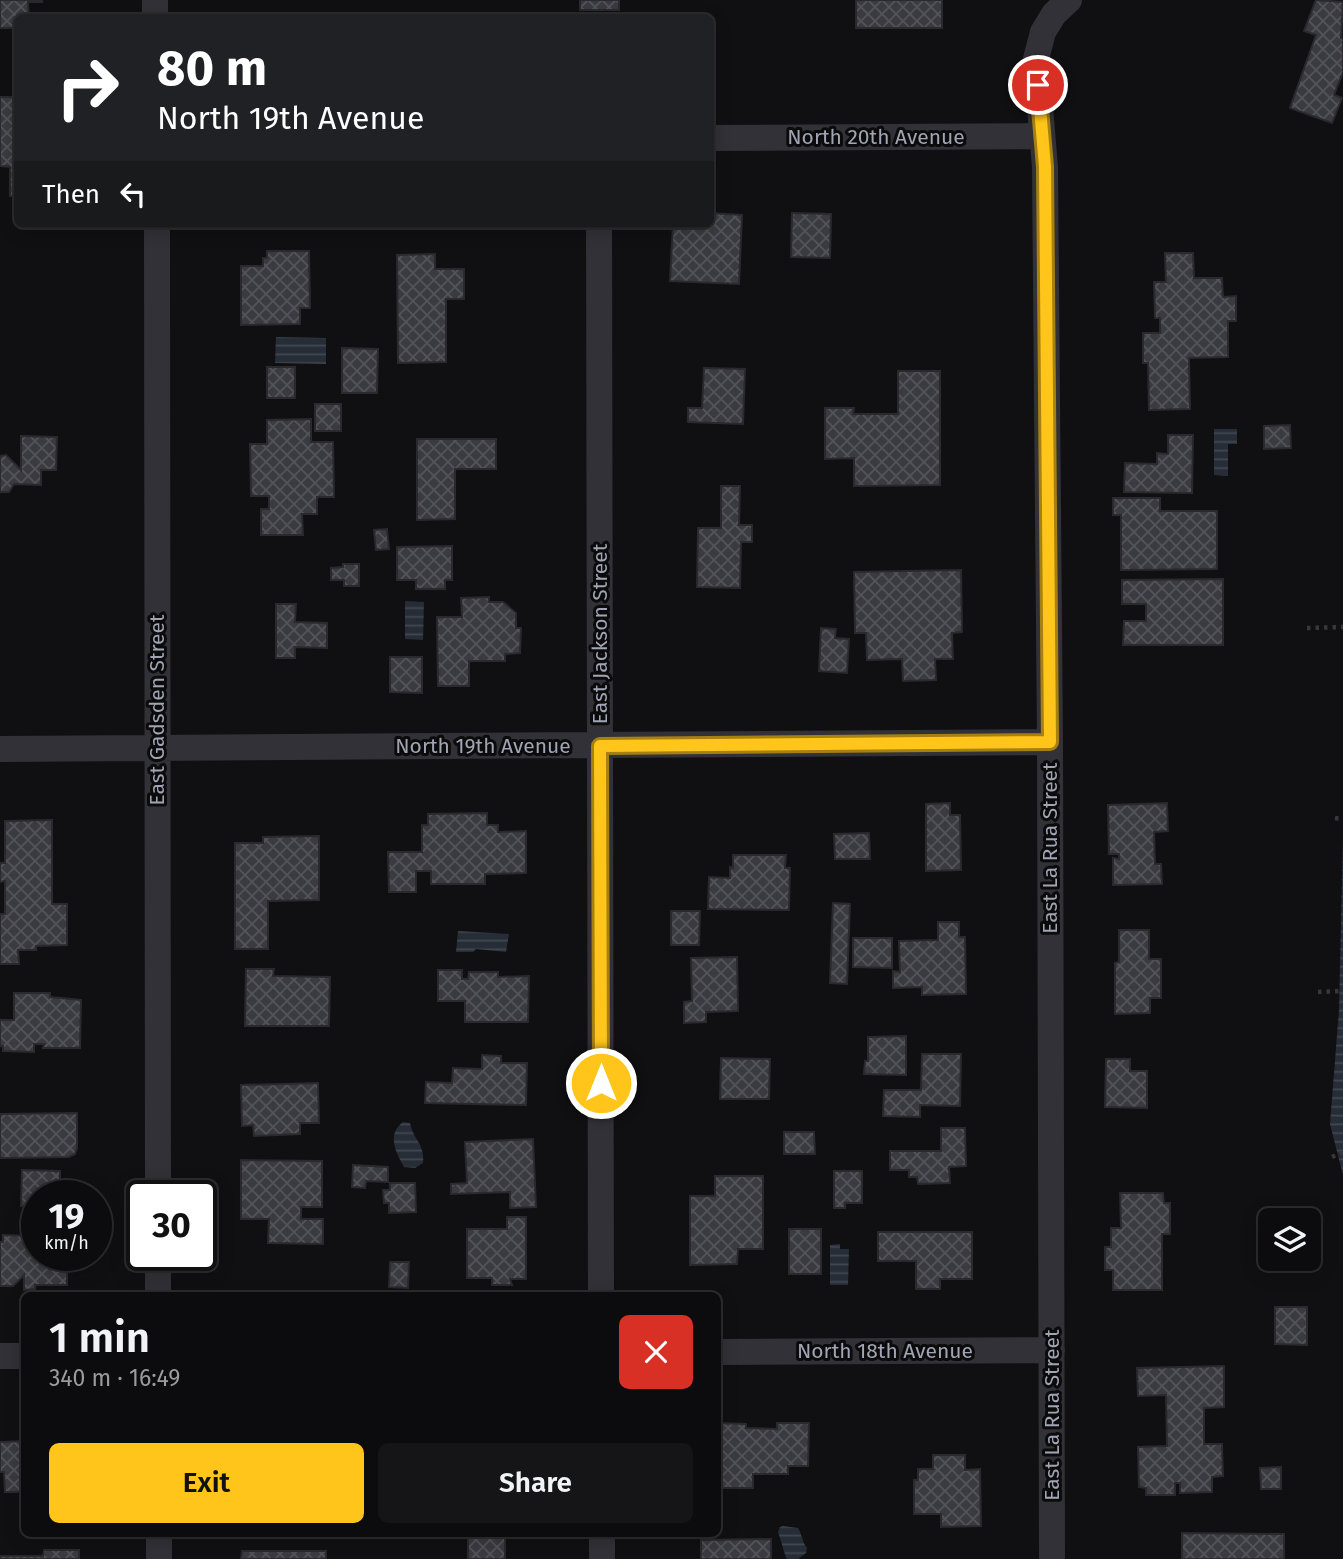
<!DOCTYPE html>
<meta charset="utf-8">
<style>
body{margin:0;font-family:"Fira Sans",sans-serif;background:#151517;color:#f1f3f6;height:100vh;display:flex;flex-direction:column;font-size:26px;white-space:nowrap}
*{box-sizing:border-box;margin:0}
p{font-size:23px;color:#9a9b9e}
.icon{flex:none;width:38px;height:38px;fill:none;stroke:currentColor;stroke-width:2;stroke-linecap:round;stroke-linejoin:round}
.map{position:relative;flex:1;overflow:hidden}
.sheet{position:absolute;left:21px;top:1292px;width:700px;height:245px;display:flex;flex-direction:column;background:#0c0c0e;border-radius:10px;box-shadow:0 4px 18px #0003,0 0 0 2px #2c2c2e}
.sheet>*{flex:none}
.top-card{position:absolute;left:14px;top:14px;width:700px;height:214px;border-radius:10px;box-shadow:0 4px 18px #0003,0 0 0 2px #2c2c2e;background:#202124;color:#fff;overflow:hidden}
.controls{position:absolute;left:1258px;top:1208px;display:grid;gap:14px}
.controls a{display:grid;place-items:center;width:63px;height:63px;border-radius:10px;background:#0c0c0e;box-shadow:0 4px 18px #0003,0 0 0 2px #2c2c2e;font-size:35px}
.speed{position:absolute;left:21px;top:1180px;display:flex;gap:14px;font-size:35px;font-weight:700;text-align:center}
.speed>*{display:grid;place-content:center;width:91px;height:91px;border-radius:50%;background:#0c0c0e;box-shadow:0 4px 18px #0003,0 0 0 2px #2c2c2e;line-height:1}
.speed small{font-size:18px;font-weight:400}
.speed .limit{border:4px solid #111;border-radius:10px;background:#fff;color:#111}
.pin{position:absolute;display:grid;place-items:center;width:60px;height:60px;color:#fff;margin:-30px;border:4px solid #fff;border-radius:50%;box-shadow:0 2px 7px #0007}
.me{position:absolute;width:77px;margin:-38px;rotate:0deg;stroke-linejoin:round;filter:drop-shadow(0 0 5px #0008)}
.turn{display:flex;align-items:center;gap:24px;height:147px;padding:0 28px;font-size:32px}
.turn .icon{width:91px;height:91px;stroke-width:2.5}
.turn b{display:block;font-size:49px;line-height:60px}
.then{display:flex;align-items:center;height:66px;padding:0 28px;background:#0003;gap:14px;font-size:26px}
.round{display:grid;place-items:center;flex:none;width:74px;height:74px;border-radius:10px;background:#151517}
.summary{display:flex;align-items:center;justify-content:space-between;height:119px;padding:0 28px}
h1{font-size:42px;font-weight:600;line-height:52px}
.cta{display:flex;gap:14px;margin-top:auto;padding:14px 28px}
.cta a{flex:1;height:80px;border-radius:10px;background:#ffc51a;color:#111;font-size:28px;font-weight:600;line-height:80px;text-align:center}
.cta a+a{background:#151517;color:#f1f3f6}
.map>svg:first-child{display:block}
.water{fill:url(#water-rules)}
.building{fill:url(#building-cross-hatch);stroke:#2a2a2e;stroke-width:2}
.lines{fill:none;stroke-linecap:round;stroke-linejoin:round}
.path{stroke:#37383e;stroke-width:4.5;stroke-dasharray:3.5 5;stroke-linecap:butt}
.minor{stroke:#313137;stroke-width:26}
.route-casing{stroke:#a68011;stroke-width:18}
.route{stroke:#ffc51a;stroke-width:12}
.labels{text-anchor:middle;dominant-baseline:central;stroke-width:6;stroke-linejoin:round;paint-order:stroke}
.street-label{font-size:21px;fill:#a0a4b4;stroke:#0b0b0c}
</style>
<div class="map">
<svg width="1343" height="1559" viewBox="0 0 1343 1559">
<defs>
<pattern id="water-rules" width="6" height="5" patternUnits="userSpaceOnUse" patternTransform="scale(1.75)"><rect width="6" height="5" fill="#262d36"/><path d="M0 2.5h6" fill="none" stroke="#424851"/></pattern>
<pattern id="building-cross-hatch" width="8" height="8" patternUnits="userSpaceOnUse" patternTransform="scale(1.75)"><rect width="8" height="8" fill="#3a3a40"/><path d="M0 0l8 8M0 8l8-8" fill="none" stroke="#535459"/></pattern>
</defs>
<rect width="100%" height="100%" fill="#101012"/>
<path class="water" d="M276 337 326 338V364L275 363Z
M1214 429H1237V444H1228V476L1214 475Z
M405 601 424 602 423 640 405 639Z
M1343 839V1175L1330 1124 1339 1010Z
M458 931 509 934 506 952 476 949 473 952H456Z
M403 1122 410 1123C414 1141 425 1144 423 1163L415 1168 404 1167C395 1151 387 1134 403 1122Z
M840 1244V1249H849L848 1285H830V1245Z
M783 1526 798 1528C802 1534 802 1542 807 1548L806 1553 798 1559H787C785 1556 780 1537 778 1532L780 1527Z"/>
<path class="building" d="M0 0H42V2H28L29 18H18V28H0Z
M580 0H619V10H580Z
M856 0H942V28H856Z
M1316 0 1343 2 1341 38 1343 39V72L1334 95 1342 98 1332 123 1290 108 1316 35 1304 31Z
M0 97H18V196H10V167L0 166Z
M710 213 742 215 739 284 670 281 673 224H710Z
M792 213 831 214 830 258 791 257Z
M267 251H309L310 308H300V324L241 325V266H263V258H267Z
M1165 253H1193L1194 278H1222L1223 297 1236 296V321H1228V357L1189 358 1190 409 1149 410 1148 363H1143V333H1160V318H1155L1154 282H1166Z
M435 254V269H464V299H446V362L398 363 397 255Z
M342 348 378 349 377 393H342Z
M267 367H295V398H267Z
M704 368 745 369 743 424 688 422V408H702Z
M898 371H940V485L854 486V458L825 459V408H854L853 414H898Z
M315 404H341V431H315Z
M311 419V442H333L334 497H317V514H302L303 535H261V509H269V496H251L250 444H267V420Z
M1290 425 1291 448 1264 449V426Z
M1168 435H1193L1192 493 1124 492 1125 463 1157 464V453L1168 454Z
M21 436 57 437 56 470H41V485L14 484 9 492H0V456L6 455 21 470Z
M417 439H496V469H455V519L417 520Z
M721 486H740L739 525H752V542H741L740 588 697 587 698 528H721Z
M1113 498H1160V511H1217V569L1121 570V515H1113Z
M387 529 389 549 376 550 374 530Z
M452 546V580H445V589H416V580H397V547Z
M343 564H359V586H344V580H331V568L343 567Z
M961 570 962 632 952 633 953 659H935L936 680 903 681 902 659 867 660 866 633H855L854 572Z
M1223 579V645H1123L1124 621H1146V604H1122V580Z
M489 597V602H503L516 613V628H521L520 653 505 654V661H469V686H438L437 617H462L461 598Z
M276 604H296L295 622 327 623V648L295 647V658H276Z
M821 628 836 629 835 638 849 639 847 673 819 671Z
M390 657H422V693L390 692Z
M950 803V815H960L961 870 926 871V804Z
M1167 803 1168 831 1154 832 1155 864H1161L1162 884 1113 885V858L1119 859V854H1109L1108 805Z
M487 813V825H498V832L526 831V873L485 874V884H431V871H416V892H389L388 852H422V825H428V814Z
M52 820V904H67V945L36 946V950H18L19 964H0V914H5V881L0 882V863H5V821Z
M869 833 870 859H835L834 834Z
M319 836V900L268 901V949H235V843H263V837Z
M733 855H786L785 868H790L789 910 708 909 709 877 730 878V867L733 868Z
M833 903 850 904 847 984 830 983Z
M671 911H700L699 945H671Z
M938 922H959V937H965L966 994 922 995V987L893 988V971L900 972 899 941 938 940Z
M1119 930H1149V959H1161V998H1150V1013L1115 1014V963L1119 962Z
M853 938H892V968L853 967Z
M737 957 738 1011 706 1012V1022L684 1023V1002L692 1001 691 958Z
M246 969H274L273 976 330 977 329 1026H245Z
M438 970H462V979H468L469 972H498V977L529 976 528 1022H465V1001H438Z
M14 993H50V997L81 1000 80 1048H43L44 1044H34V1052L3 1051V1046H0V1020H14Z
M906 1036V1075L864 1074 865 1061H868V1037Z
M922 1054H961L960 1106 920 1105V1117L883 1116 884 1090H921Z
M482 1055 501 1056V1063H527L526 1105 425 1103 426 1082 452 1083 453 1068 482 1069Z
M721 1058 770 1059 769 1099H720Z
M1106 1059H1130V1071H1147V1108L1105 1107Z
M318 1083 319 1123H300V1134L254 1136 253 1125 242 1126 241 1085Z
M77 1113V1148L75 1154 69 1157 0 1158V1114Z
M941 1128H965L966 1166 949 1167 950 1183 918 1184 917 1177H909V1170H890V1151H941Z
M784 1132H814L815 1154H784Z
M533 1139 536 1207 510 1208V1192L451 1194V1184L467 1183 465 1142Z
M241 1160 322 1161V1207H301V1219H323V1244L268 1243 269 1219H241Z
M353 1165 388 1167V1182L366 1181 365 1188 352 1187Z
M22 1170 60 1171V1195H37V1207L21 1206Z
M834 1171H862V1203H845V1208H834Z
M715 1176H763V1249H738L737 1264 690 1265V1196H715Z
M390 1183H415L416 1212 389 1213V1203H384L383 1190H390Z
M1120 1193H1163L1164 1203H1170V1234H1162V1290H1113V1270H1105V1247H1111V1228H1121Z
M507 1217H526V1279H510L512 1285H492V1278H467V1229H507Z
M789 1229H821V1274H789Z
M878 1232H972V1279H940V1289H916V1261H878Z
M3 1235 29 1236V1244H37V1255H67V1285H35V1289L24 1290V1275L13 1286H0V1242H3Z
M390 1262H409L408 1288 389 1287Z
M1275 1307H1307V1345L1275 1344Z
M1224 1366V1407L1204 1408V1444H1222L1223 1476 1212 1477V1492L1180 1493V1483H1175V1495H1146V1488L1139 1487 1138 1447 1167 1446 1166 1395 1138 1396 1137 1368Z
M719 1423 746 1424V1428L777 1429V1423H809L808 1466H788V1474H753V1488H718Z
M24 1441V1492H5L4 1472H0V1442Z
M933 1455H965V1470L980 1469 981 1526 941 1527V1514H914V1480H918V1469H933Z
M1281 1467V1489H1261L1260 1468Z
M1182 1533 1284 1534V1559H1182Z
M468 1536H505V1559H468Z
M771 1539V1559H701V1540Z
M44 1550H79V1559H0V1556H43Z
M242 1551H326V1559H241Z"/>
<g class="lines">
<path class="path" d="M1307 628 1343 627
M1335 818 1343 819
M1318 992 1343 991
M1332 1157 1343 1152"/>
<path class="minor" d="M155 0V18
M710 138 1042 136
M157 224 158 1195
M599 224 601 1295
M0 749 1050 742
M158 1255V1295
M718 1352 1052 1350
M0 1356H24
M159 1533V1559
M602 1533V1559
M1052 1559 1050 742 1045 167 1036 59 1043 32 1054 14 1069 0"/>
</g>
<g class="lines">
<g class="route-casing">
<path id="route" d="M601 1083 600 746 1050 742 1045 167 1038 85"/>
</g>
<use href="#route" class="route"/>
</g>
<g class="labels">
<g class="street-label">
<text x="876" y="137">North 20th Avenue</text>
<text transform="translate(600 634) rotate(-90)">East Jackson Street</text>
<text transform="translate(157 710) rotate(-90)">East Gadsden Street</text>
<text x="483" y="746">North 19th Avenue</text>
<text transform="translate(1050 848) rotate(-90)">East La Rua Street</text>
<text x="885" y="1351">North 18th Avenue</text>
<text transform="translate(1052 1415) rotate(-90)">East La Rua Street</text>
</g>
</g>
</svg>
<div class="controls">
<a><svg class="icon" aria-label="layers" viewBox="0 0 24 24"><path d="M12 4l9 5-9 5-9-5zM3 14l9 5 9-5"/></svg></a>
</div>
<div class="speed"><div>19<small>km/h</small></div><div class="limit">30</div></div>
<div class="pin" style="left:1038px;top:85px;background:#d93025"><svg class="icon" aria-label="arrive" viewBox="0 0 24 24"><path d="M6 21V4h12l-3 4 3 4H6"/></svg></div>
<svg class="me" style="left:601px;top:1083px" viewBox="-20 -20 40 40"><circle r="17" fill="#ffc51a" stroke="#fff" stroke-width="3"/><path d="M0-11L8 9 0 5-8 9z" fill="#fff"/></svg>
<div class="top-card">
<div class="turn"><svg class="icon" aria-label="right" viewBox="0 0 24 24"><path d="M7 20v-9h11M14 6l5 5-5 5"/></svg><div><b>80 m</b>North 19th Avenue</div></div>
<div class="then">Then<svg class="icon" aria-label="left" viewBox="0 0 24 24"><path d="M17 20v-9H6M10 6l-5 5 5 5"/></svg></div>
</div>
<section class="sheet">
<div class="summary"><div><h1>1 min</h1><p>340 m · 16:49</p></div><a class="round" style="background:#d93025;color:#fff"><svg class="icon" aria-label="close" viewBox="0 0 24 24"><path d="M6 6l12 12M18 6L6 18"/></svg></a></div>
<div class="cta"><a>Exit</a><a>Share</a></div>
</section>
</div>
